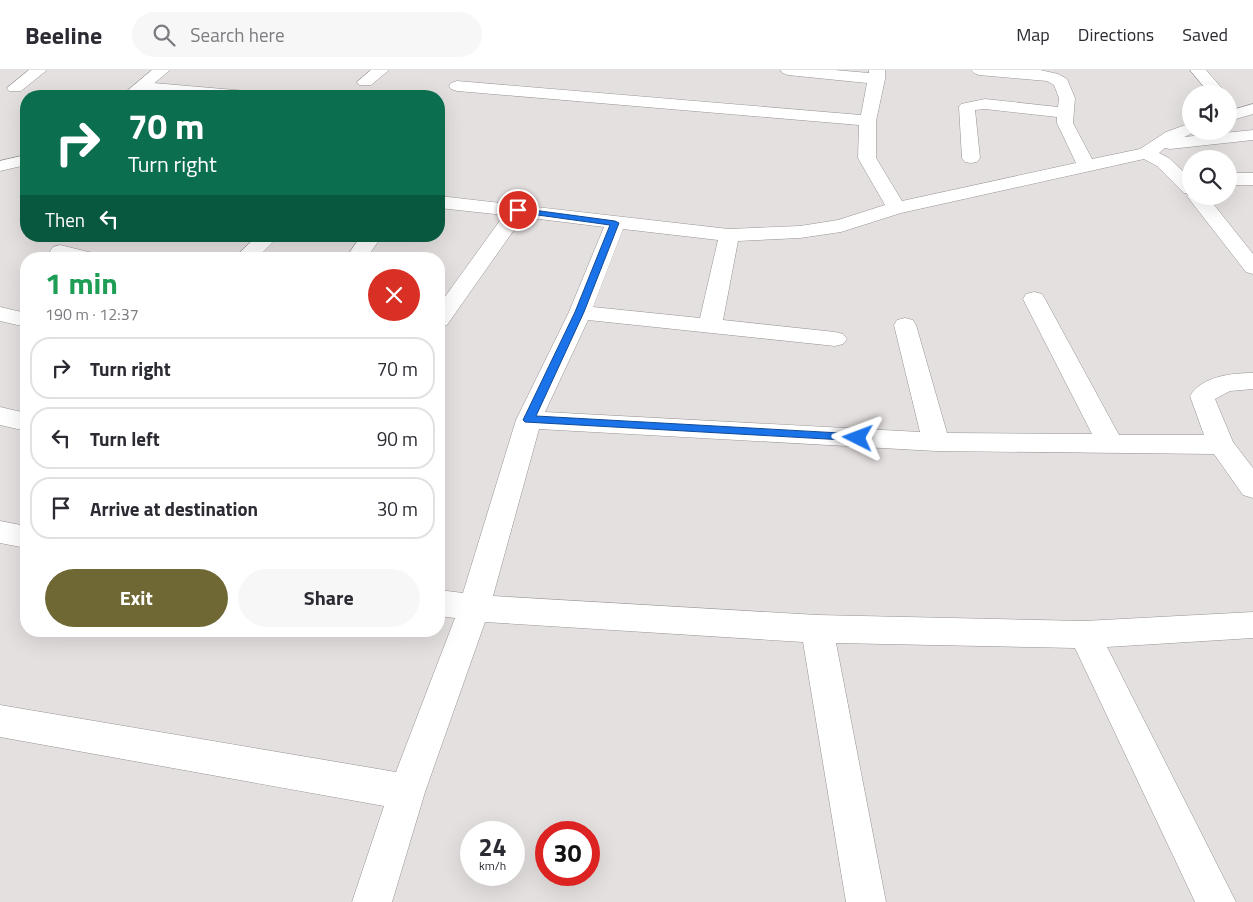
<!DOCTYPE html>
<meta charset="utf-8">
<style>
body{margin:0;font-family:"Titillium Web",sans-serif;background:#f7f7f7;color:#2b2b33;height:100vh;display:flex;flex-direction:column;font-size:19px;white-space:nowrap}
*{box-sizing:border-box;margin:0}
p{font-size:16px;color:#7c7c81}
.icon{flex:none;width:28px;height:28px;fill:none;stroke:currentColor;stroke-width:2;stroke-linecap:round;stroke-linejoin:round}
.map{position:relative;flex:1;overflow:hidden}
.drawer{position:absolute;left:20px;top:182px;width:425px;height:385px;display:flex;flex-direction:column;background:#fff;border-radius:20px;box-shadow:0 5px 20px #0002}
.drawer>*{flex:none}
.guide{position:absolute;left:20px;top:20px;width:425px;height:152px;border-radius:20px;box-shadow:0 5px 20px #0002;background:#0b6e4f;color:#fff;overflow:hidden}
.fabs{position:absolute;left:1182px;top:15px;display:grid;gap:10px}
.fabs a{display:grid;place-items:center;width:55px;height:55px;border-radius:50%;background:#fff;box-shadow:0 5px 20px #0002;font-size:25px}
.speed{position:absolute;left:460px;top:751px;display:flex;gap:10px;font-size:25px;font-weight:700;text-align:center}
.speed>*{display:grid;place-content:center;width:65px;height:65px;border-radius:50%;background:#fff;box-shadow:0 5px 20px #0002;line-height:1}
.speed small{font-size:12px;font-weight:400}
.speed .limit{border:8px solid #d22;background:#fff;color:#111}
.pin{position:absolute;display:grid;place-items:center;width:42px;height:42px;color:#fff;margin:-21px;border:2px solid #fff;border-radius:50%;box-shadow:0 1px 5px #0007}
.me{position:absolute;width:55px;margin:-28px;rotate:273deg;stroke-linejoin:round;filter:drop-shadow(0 0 4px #0008)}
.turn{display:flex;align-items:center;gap:18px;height:105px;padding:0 25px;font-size:22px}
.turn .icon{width:65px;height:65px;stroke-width:2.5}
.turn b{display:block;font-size:35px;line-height:42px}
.then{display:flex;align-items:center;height:48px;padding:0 25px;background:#0003;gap:10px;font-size:19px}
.round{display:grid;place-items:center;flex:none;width:52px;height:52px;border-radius:26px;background:#f7f7f7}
.overview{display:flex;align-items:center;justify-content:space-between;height:85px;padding:0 25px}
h1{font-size:30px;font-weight:700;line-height:38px;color:#1e9e55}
.action{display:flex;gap:10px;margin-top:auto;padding:10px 25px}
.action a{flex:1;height:58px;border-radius:30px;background:#6f6834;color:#fff;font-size:20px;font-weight:700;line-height:58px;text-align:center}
.action a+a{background:#f7f7f7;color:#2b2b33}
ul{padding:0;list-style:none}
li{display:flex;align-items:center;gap:15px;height:62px;margin:0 10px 8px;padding:0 15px;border:2px solid #e1e1e2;border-radius:20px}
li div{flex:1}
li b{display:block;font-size:19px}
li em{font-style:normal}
header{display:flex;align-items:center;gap:30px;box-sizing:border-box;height:70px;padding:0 25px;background:#fff;border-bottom:1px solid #e1e1e2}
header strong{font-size:24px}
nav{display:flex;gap:28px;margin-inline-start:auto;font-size:18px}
.search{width:350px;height:45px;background:#f7f7f7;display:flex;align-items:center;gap:12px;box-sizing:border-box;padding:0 18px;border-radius:28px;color:#7c7c81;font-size:19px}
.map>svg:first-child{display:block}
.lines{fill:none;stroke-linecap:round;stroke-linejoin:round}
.street-casing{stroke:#979392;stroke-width:1}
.secondary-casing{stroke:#979392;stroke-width:1}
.street{fill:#fff;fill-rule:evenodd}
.secondary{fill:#fff;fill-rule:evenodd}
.route{fill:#1a73e8;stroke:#114b97}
</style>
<header>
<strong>Beeline</strong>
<div class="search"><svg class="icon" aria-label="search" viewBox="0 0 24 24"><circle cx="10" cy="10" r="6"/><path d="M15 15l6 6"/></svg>Search here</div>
<nav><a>Map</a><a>Directions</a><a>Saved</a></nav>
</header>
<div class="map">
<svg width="1253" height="832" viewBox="0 0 1253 832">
<rect width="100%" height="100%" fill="#e4e0df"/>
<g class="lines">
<g class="street-casing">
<path id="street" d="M29 0H47L21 21H9L7 18Z
M371 0H389L371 15H359L357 12Z
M780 0H834L869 3V0H885V9L876 51V88L902 131 1076 93 1057 53V47L985 39 975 40 980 88 977 92 971 93 965 92 962 88 959 37 961 34 985 29 1058 37 1059 28 1054 15 1047 11 979 5 974 3 971 0H1040L1058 4 1067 9 1075 28 1073 53 1092 89 1140 79 1166 62 1191 53V61H1197L1184 67 1253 60V70L1170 79 1165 78 1159 83 1169 88 1191 109V126H1207L1253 184V204L1246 202 1190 130 1187 126 1189 124 1184 123 1157 96 1144 89 901 143 841 162 800 168 738 171 723 250 835 262 843 264 847 269 843 274 835 276 588 250 545 342 920 362 894 255 897 250 905 248 913 250 916 255 947 363 1092 364 1023 229 1026 224 1034 222 1042 224 1045 229 1119 365H1204L1190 326C1202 306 1232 303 1253 303V319L1230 321 1215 329 1233 372 1253 398V428L1243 425 1214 384 936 381 539 359 493 526 817 545 1084 551 1253 542V568L1107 577 1236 832H1195L1075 578 836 573 886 832H846L803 572 485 552 425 722 392 832H352L384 736 0 667V635L396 702 455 548 439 546V520L463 523 516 350 569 242 604 157 523 147 447 255 439 257V235L504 145 439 138V126L729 159 800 156 838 150 885 135 858 88 859 55 457 21 451 19 449 16 451 13 457 11 861 45 867 13 788 5 783 3ZM623 159 718 170 700 248 593 237Z
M1190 0H1206L1227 24H1210Z
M142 12 246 21 252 23 254 26H193L136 20 134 17 136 14Z
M1253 34V44L1229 51V41Z
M1229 103H1253V115H1229Z
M257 166H279L256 189H233Z
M361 166H382L366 189H345Z
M60 175 101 185 104 189H67L53 185 50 181 53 177Z
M0 237 26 243V257L0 251Z
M0 337 26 343V361L0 355Z
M0 451 26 456V478L0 473Z"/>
</g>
<g class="secondary-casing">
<path id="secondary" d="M152 0H170L139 26H121Z
M26 85V95L0 101V91Z"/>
</g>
<use href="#street" class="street"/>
<use href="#secondary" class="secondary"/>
</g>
<path class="route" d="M518 138 615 151 619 153 584 242 536 346 858 364 862 365 864 368 862 371 525 352 523 350 575 242 610 155 516 142 514 140Z"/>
</svg>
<div class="fabs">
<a><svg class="icon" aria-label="sound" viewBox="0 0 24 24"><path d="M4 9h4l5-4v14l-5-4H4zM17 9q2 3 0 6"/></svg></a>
<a><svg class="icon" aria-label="search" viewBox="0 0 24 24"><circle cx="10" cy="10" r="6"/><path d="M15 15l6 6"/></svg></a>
</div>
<div class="speed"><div>24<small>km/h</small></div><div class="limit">30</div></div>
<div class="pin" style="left:518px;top:140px;background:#d93025"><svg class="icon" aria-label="arrive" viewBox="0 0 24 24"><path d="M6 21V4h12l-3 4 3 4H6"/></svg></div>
<svg class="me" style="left:858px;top:368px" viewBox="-20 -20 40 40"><path d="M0-17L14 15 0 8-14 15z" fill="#1a73e8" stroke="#fff" stroke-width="4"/></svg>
<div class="guide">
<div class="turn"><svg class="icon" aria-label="right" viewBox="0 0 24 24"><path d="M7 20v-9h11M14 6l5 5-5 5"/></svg><div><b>70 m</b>Turn right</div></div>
<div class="then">Then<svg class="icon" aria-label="left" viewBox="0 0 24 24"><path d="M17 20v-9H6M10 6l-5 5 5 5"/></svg></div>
</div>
<section class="drawer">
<div class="overview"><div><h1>1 min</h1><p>190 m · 12:37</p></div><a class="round" style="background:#d93025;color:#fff"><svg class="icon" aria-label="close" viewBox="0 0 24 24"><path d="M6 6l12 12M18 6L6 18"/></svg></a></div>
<ul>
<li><svg class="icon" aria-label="right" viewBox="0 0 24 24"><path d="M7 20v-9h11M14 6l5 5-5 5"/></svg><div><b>Turn right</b></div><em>70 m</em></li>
<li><svg class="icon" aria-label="left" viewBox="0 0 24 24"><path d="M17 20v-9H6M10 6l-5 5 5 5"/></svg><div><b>Turn left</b></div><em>90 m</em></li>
<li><svg class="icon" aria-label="arrive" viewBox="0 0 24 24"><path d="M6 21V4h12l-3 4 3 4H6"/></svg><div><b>Arrive at destination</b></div><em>30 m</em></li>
</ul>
<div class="action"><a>Exit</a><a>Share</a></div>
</section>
</div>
